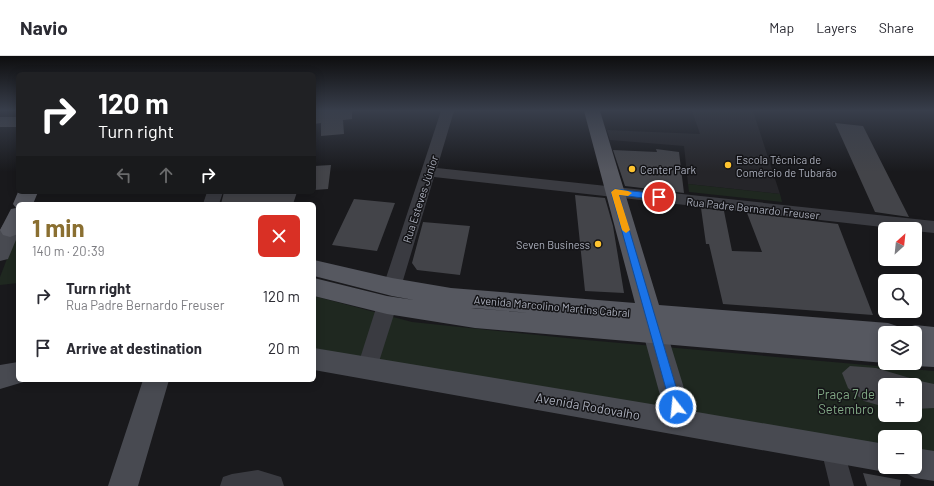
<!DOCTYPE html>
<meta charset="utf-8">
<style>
body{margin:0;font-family:Barlow,sans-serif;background:#f7f7f7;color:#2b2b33;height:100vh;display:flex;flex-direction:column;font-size:15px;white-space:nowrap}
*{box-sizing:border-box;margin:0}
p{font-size:13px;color:#7c7c81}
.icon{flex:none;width:22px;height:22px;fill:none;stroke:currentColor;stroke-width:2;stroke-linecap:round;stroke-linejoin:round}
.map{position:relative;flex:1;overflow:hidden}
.side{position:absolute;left:16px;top:146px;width:300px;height:180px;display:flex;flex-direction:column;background:#fff;border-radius:6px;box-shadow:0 2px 10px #0003}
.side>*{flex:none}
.guide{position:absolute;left:16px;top:16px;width:300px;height:122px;border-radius:6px;box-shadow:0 2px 10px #0003;background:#202124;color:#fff;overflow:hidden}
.needle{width:26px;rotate:27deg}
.tools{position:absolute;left:878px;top:166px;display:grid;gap:8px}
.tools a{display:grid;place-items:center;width:44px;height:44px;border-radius:6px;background:#fff;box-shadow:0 2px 10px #0003;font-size:20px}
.pin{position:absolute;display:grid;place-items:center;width:34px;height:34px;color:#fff;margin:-17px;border:2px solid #fff;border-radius:50%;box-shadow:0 1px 4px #0007}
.me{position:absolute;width:44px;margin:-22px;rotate:344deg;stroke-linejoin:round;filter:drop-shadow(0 0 3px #0008)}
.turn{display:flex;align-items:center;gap:14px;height:84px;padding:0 16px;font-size:18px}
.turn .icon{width:52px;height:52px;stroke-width:2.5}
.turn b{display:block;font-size:28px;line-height:34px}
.lanes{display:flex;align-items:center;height:38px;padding:0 16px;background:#0003;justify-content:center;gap:20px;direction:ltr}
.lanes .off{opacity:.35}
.round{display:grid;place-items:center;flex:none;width:42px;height:42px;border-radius:6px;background:#f7f7f7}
.summary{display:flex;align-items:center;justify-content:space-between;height:68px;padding:0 16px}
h1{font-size:24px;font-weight:700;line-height:30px;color:#8a6f31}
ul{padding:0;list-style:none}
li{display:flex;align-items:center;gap:12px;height:52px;padding:0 16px}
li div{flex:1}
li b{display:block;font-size:15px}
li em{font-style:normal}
header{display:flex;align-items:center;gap:24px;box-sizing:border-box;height:56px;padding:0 20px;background:#fff;border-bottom:1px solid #e1e1e2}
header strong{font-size:19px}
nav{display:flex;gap:22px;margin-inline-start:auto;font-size:14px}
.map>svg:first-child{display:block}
.built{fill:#252529}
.green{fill:#1f2820;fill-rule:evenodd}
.building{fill:#434449}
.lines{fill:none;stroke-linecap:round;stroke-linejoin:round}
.street{fill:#3a3b41;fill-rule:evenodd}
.secondary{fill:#484a51;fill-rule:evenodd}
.primary{fill:#565860;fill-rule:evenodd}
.route{fill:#1a73e8;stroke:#114b97}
.slow{fill:#f59e0b}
.poi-dot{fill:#fec32f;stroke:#141417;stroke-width:1.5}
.labels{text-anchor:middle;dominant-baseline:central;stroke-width:3;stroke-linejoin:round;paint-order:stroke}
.poi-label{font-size:11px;fill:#abafbc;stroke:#141417;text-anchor:start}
.street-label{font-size:11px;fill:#abafbc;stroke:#141417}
.near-park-label{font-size:13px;fill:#81a885;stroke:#141417}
.near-street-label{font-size:13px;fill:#abafbc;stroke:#141417}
</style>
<header>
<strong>Navio</strong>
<nav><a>Map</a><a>Layers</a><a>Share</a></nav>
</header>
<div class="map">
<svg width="934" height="430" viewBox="0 0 934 430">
<rect width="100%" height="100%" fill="#19191c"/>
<path class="built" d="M692 55H753L780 138 688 128 684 90 610 84 607 74 700 78Z"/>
<path class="green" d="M688 128 780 138 782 146 689 136Z
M15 182H18V227L0 229V221Z
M314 240 412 266 586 284 934 315V401L915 398V381H885V392L314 294ZM885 329H915V359H885Z"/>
<path class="building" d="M314 55H352V63L343 64 344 78 321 80V67L314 68Z
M835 67 863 70 909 161 875 156Z
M656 93 679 96 684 137 625 130 613 94 657 96Z
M331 109 328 133 314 134V110Z
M224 136H297L293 148H221Z
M575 139 605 142 613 170 624 237 585 235Z
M354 143 395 147 377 195 332 189Z
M701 152 724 155 732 195 762 196 747 157 838 168 873 259 723 248 709 188H706Z
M423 166 470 170 460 219 417 214 412 207Z
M850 310 876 312 920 325 934 328V352L915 353V329H885V351L864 345 848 332 842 317Z
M863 417 901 424 900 430H867Z"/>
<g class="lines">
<path class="street" d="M441 55H454L437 112 934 165V177L915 175V173H900L434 121 401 231 399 236 392 238 385 236 383 231Z
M207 136H223L219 148H203Z
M387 241 394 244 397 249 377 312 374 319 367 321 360 319 357 312 377 249 380 244Z
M833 382 841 385 854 430H830L821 393 825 385Z
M258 414 281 421 284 430H220L223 421 232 418Z"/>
<path class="secondary" d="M0 61H18V71H0Z
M10 167 17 169 18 179 8 203 0 205V174L3 169Z
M655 267 664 270 667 277 691 355 885 388V411H896L895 412 885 416 314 314V292L663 350 643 277 646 270Z
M18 306V324L27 325 0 333V309Z
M143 324H169L138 430H108Z
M915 392 934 395V425L915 422 905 417 902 411H915Z"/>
<path class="primary" d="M584 55H600L659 249 888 267 897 270 900 277H885V307L475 272 387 258 314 240V222L387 240 414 244 392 240 314 220V204L392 222 451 232 635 247ZM471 252 529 257 475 252Z
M18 136H38L33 148H18V178L10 181 3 179 0 174 11 153 16 152 13 148Z
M915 269 934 271V311L915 310 907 307H915V277H904L906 272Z"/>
</g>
<linearGradient id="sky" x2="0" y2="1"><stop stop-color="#0e0e0f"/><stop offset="0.47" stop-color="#383e4b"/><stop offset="1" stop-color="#383e4b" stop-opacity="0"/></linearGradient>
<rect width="934" height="116" fill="url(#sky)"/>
<path class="route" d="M615 133 659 138 663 141 659 144 619 139 682 351 680 354 676 356 672 354 671 351 611 136Z"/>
<path class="slow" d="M615 133 628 135 632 137 628 140 619 139 630 174 626 177 622 174 611 136Z"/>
<g class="poi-dot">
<circle cx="728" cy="109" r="4"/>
<circle cx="632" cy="113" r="4"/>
<circle cx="598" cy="188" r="4"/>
</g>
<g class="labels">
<g class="poi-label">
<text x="736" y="103">Escola Técnica de<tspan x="736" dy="13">Comércio de Tubarão</tspan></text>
<text x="640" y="113">Center Park</text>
<text x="590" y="188" text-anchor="end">Seven Business</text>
</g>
<g class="street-label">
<text transform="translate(420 143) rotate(-72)">Rua Esteves Júnior</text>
<text transform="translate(753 152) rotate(6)">Rua Padre Bernardo Freuser</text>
<text transform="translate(552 250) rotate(5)">Avenida Marcolino Martins Cabral</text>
</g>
<g class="near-park-label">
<text x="846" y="338">Praça 7 de<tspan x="846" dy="15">Setembro</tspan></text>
</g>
<g class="near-street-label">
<text transform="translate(588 350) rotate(10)">Avenida Rodovalho</text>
</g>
</g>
</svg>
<div class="tools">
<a><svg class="needle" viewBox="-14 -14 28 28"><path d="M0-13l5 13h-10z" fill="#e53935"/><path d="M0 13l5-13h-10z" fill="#7c7c81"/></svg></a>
<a><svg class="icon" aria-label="search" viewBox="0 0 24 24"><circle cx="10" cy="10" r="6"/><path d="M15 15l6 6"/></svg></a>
<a><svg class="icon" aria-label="layers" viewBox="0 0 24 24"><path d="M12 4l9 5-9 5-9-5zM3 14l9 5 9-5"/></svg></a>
<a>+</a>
<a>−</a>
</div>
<div class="pin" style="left:659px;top:141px;background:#d93025"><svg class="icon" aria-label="arrive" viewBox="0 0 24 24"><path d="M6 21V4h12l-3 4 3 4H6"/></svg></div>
<svg class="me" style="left:676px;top:351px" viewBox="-20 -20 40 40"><circle r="17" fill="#1a73e8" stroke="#fff" stroke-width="3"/><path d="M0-11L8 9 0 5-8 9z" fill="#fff"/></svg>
<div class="guide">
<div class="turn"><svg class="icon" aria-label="right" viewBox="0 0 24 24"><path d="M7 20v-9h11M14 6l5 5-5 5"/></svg><div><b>120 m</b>Turn right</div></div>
<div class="lanes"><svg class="icon off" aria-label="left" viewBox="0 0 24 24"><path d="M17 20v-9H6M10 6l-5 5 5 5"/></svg><svg class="icon off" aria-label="ahead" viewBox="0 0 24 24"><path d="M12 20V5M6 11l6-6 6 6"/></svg><svg class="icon" aria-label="right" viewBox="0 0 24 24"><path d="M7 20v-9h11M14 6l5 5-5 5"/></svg></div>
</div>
<section class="side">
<div class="summary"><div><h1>1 min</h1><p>140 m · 20:39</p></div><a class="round" style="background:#d93025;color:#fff"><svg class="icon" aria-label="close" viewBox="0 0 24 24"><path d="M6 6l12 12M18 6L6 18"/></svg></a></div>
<ul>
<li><svg class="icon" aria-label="right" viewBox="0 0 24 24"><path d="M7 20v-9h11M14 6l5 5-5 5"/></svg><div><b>Turn right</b><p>Rua Padre Bernardo Freuser</p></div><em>120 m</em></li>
<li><svg class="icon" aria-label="arrive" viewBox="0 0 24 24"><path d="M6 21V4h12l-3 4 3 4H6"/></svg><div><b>Arrive at destination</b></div><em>20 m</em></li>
</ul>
</section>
</div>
